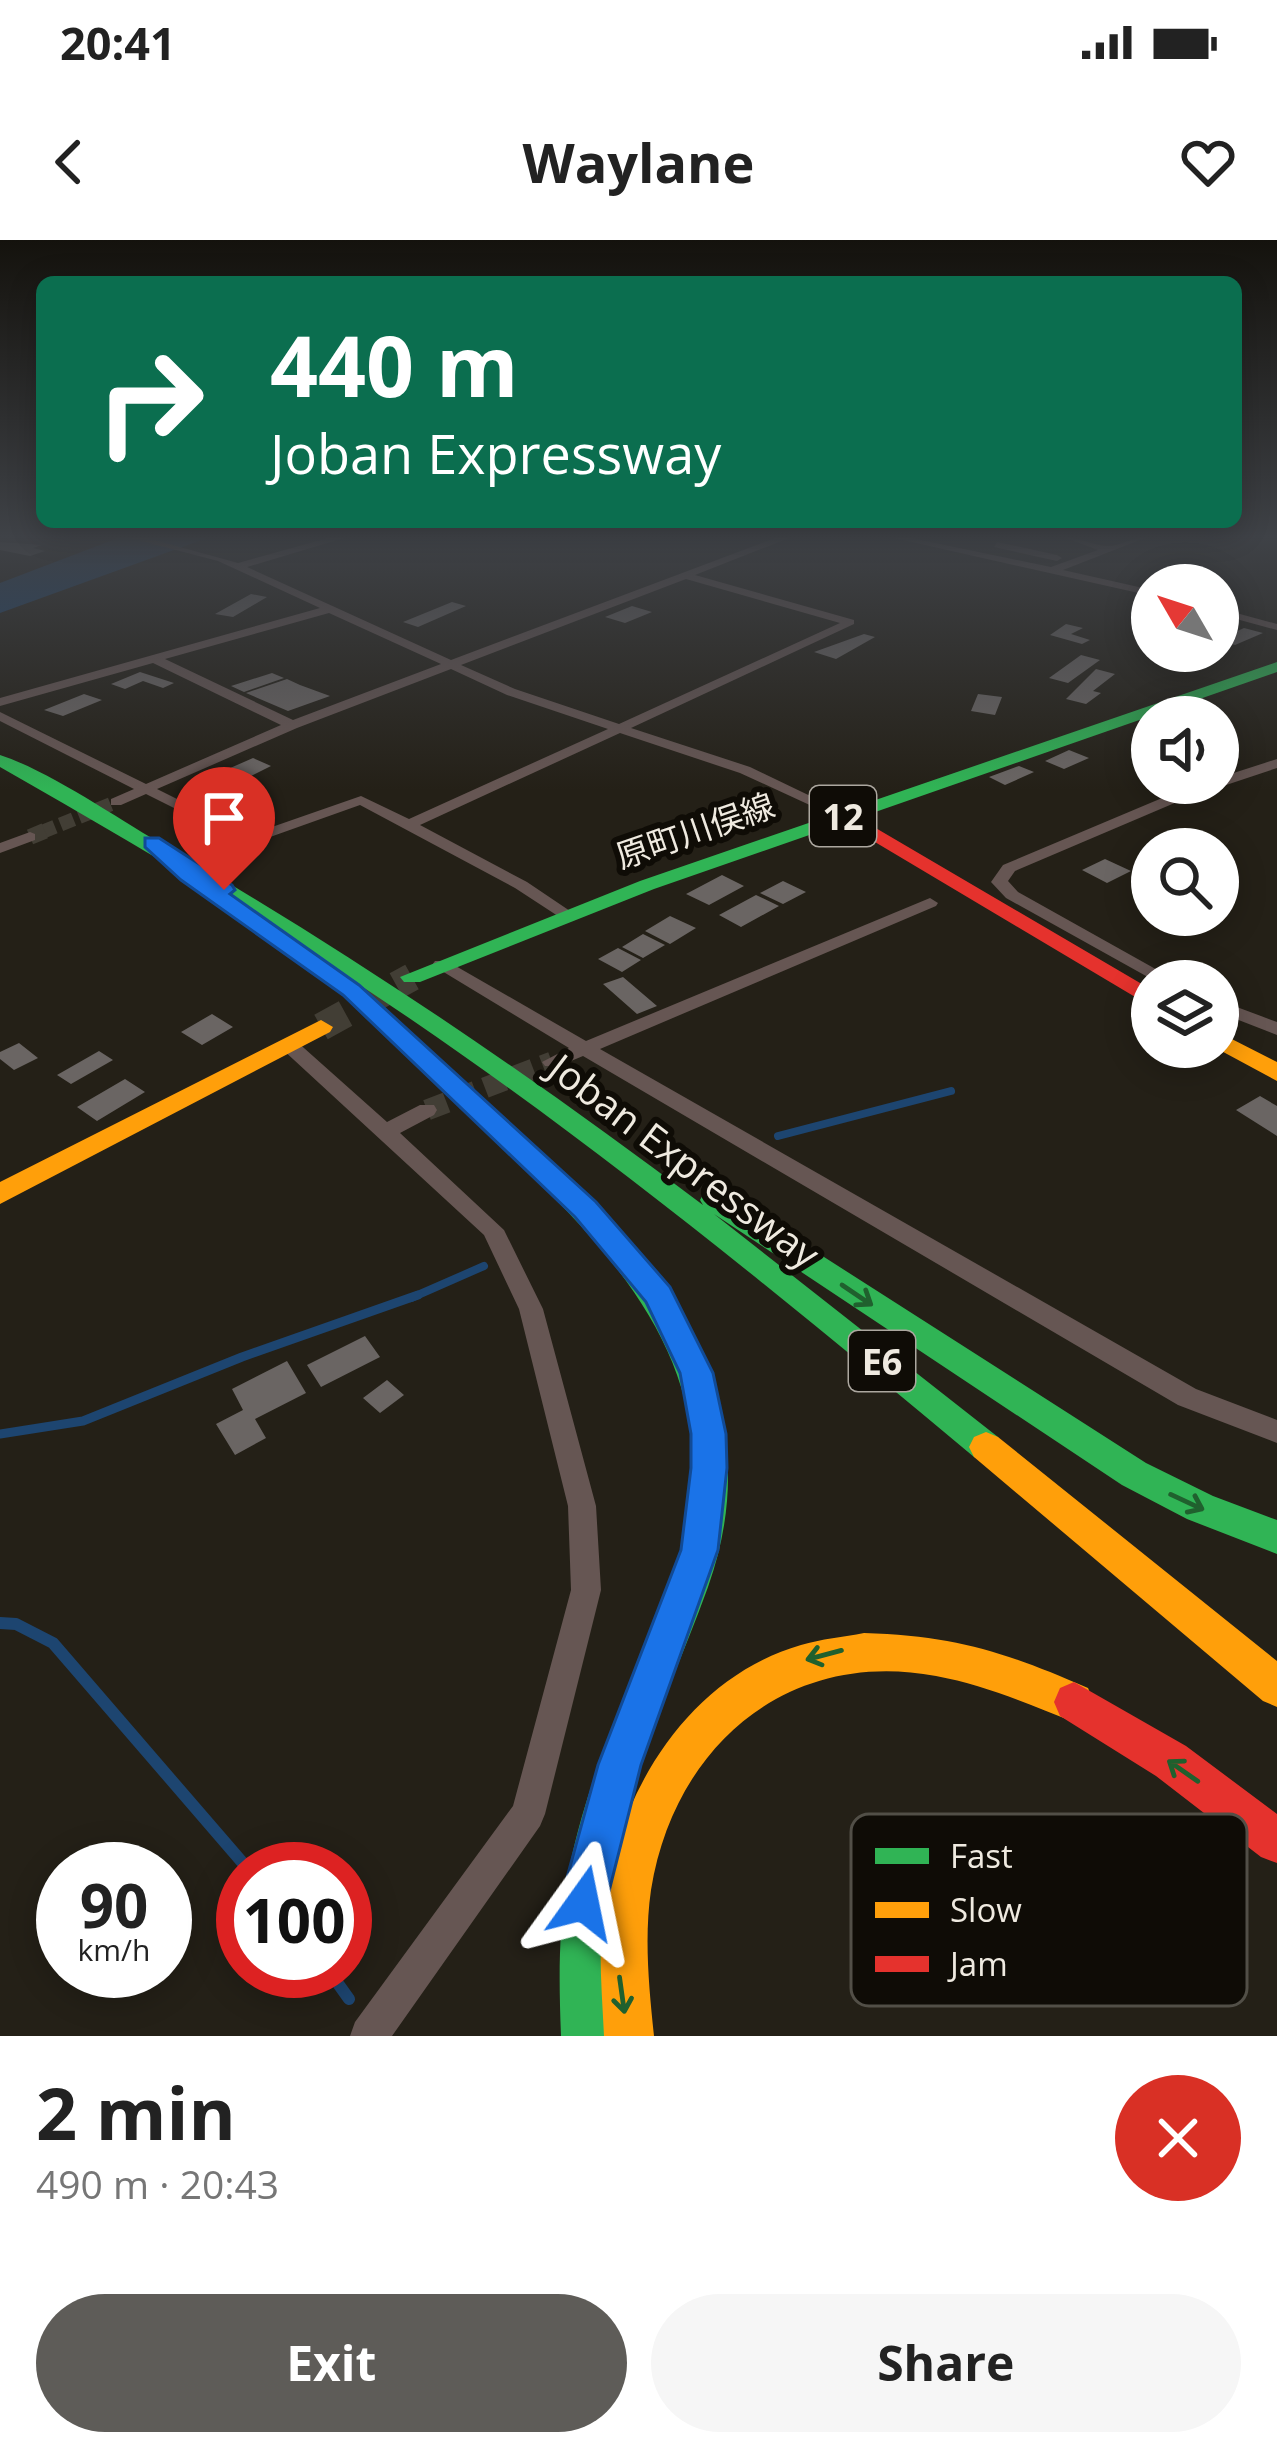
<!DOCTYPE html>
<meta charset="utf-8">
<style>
body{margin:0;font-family:"Open Sans","Noto Sans JP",sans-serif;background:#f6f6f6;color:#222;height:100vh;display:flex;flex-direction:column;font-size:45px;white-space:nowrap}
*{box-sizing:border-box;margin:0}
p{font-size:39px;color:#767676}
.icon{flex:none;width:66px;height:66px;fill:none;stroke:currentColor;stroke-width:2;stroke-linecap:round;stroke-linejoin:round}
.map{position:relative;height:1796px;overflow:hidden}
.drawer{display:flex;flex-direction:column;background:#fff;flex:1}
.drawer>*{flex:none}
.hud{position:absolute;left:36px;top:36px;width:1206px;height:252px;border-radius:18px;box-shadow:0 6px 30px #0003;background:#0b6e4f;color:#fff;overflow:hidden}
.needle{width:78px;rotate:309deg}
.tools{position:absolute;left:1131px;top:324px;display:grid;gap:24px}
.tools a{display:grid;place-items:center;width:108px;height:108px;border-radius:50%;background:#fff;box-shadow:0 6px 30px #0003;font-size:60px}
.speed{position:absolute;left:36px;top:1602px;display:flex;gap:24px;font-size:60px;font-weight:700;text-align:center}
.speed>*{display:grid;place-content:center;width:156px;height:156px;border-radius:50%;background:#fff;box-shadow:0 6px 30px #0003;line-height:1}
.speed small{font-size:30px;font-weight:400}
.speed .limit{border:18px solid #d22;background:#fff;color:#111}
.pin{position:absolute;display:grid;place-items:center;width:102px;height:102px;color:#fff;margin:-123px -51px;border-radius:50% 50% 50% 0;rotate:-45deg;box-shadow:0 0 12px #0007}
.pin .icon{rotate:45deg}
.me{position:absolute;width:132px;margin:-66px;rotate:12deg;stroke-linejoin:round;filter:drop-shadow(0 0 9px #0008)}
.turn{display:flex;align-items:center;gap:42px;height:252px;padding:0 36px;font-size:54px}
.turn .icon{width:156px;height:156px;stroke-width:2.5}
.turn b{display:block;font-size:84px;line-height:102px}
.round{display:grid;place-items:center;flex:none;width:126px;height:126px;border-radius:63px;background:#f6f6f6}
.summary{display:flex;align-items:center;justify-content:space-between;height:204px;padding:0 36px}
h1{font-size:72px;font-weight:700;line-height:90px}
.primary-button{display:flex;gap:24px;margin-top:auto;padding:24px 36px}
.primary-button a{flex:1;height:138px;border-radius:72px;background:#5e5c58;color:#fff;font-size:48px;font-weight:700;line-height:138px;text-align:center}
.primary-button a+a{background:#f6f6f6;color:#222}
.status{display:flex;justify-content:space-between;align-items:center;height:84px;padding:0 60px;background:#fff;direction:ltr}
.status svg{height:33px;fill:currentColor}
header{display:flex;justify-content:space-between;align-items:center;height:156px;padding:0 36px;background:#fff;font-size:54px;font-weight:700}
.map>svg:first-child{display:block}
.water{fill:#1d4570}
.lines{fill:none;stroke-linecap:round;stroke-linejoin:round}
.stream-far2{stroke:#1d4570;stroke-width:8}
.stream-far1{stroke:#1d4570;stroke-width:9}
.stream{stroke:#1d4570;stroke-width:12}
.building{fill:#6a6563}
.street-tunnel-far2{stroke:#423e35;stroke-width:14;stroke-dasharray:14 6;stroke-linecap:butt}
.street-tunnel-far1{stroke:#423e35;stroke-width:16;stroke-dasharray:16 9;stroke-linecap:butt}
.street-tunnel{stroke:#423e35;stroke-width:21;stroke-dasharray:21 10;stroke-linecap:butt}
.primary-tunnel{stroke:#423e35;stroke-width:28;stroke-dasharray:28 15;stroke-linecap:butt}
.street{fill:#665653;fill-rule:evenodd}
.fast{fill:#30b455;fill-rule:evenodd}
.slow{fill:#ff9f0a;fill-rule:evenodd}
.jam{fill:#e5322d;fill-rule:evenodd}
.oneway{stroke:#20602e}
.route{fill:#1a73e8;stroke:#114b97;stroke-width:3}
.labels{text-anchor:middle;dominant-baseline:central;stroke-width:12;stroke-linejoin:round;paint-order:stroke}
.far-street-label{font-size:33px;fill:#efeae0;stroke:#0f0c06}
.shield{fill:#0f0c06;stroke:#aca79f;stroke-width:3}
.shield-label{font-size:36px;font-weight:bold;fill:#efeae0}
.street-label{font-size:39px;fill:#efeae0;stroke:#0f0c06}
.key{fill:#0f0c06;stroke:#524f47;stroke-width:3}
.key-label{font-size:33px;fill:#efeae0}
</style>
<div class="status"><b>20:41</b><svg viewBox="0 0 49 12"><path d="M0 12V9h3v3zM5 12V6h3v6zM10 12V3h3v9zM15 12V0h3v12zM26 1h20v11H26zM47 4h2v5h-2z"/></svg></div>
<header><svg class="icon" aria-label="back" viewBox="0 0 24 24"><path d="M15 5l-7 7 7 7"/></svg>Waylane<svg class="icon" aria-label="heart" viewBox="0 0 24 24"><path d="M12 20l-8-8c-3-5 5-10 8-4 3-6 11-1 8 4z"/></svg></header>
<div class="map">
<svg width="1277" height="1796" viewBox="0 0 1277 1796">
<rect width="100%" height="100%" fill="#242017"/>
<path class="water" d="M118 298H207L0 373V343Z"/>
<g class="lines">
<path class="stream-far2" d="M778 896 951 851
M411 1058 484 1026"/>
<path class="stream-far1" d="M0 1194 83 1181 242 1117 418 1055
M0 1383 18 1385"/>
<path class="stream" d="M0 1383 16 1384 53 1403 248 1629
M329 1731 349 1759"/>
</g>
<path class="building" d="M0 302 42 305 33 308 45 311 30 316 0 310Z
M251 354 267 357 233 377 215 374Z
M452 362 466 366 418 387 403 382Z
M632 366 652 372 625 383 605 377Z
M1066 384 1083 388 1071 394 1090 400 1082 404 1050 395Z
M1244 388 1263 393 1235 405 1218 400Z
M864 394 875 397 836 419 814 412Z
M1081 415 1100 420 1068 443 1049 438Z
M1096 429 1115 434 1093 451 1101 453 1086 464 1066 459Z
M140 432 174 443 163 448 143 441 125 449 111 444Z
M272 433 284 438 244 452 231 446Z
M287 439 300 445 330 456 288 471 246 453Z
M84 454 102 460 63 476 44 470Z
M978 454 1002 457 995 475 971 471Z
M1069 510 1089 518 1064 529 1045 521Z
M253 518 271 526 223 550 203 540Z
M1019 526 1034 532 1005 545 989 537Z
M1105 619 1131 631 1107 643 1082 630Z
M722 635 744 646 709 665 686 654Z
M783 641 806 652 783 664 760 653Z
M756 655 779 666 741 687 719 675Z
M670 676 696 688 670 704 645 691Z
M643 694 665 705 643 718 622 707Z
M618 708 641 720 622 732 598 719Z
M623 737 657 766 637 774 603 744Z
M212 774 233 787 202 805 181 792Z
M19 803 38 818 14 830 0 819V812Z
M99 811 113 820 71 844 57 835Z
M125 839 145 852 97 881 77 867Z
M1260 856 1277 866V896L1236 870Z
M365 1096 380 1117 321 1147 307 1125Z
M287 1121 306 1153 255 1179 266 1198 235 1215 216 1184 243 1170 232 1149Z
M387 1140 404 1155 380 1173 363 1158Z"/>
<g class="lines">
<path class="street-tunnel-far2" d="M42 592 116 562"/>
<path class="street-tunnel-far1" d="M30 597 49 589"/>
<path class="street-tunnel" d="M427 870 552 822"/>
<path class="primary-tunnel" d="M321 787 412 737"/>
<path class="street" d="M130 298H147L238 323 328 298H344L247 327 451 420 775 298H789L695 335 854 380V384L631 488 750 527 852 576 840 579 740 533 620 493 420 585 527 642 570 671V679L564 680 515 648 360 565 248 605 146 554 121 565H111V559L134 549 0 481V472L146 544 281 485 153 423 0 466V458L320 368 218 321ZM686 339 840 383 619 484 515 449 461 425ZM329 373 441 424 293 480 165 419ZM451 429 507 455 608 489 409 579 361 556 249 595 157 549 297 488Z
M894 298H911L1051 327 1098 310 1066 298C1081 298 1092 305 1106 306 1118 307 1131 298 1145 298L1063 330 1152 350V356Z
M997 302 1057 315 1062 318 1057 321 994 307Z
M1218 368 1277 384V390L1218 374Z
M1277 519V528L1184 559 1015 631 1008 641 1018 652 1177 741H1155L1006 658 991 642 1003 625 1174 553 1204 543H1218V538Z
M30 592 35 594V600L0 613V603Z
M930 658 938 663 936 666 600 809 1196 1149 1277 1180V1203L1178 1165 583 816 559 826H545L542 822 569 808 432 725 435 721H447L586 801Z
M1218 760 1277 782V795L1218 772Z
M288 798 295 800 387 882 420 865H434L437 870 434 875 400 893 504 990 543 1069 596 1266 601 1350 545 1574 540 1586 392 1796H350L355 1782 513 1566 571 1350 568 1266 519 1069 484 995 281 808 278 804Z"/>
<path class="fast" d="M1277 422V432L654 649 420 742H404L400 737 640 641Z
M0 515C52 532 119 580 169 608 354 715 532 836 703 965L700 960 704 953H724L1146 1223 1213 1256 1277 1280V1314L1187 1279 1122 1245 714 974 998 1197 1003 1207 998 1217 986 1222 974 1217C792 1065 608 914 412 780 279 689 140 607 0 527Z
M363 755 371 757C417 797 461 839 506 880 645 1005 780 1144 708 1347 678 1430 639 1510 620 1596 606 1663 606 1729 611 1796H561C559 1744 558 1693 567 1641 585 1537 632 1446 669 1349 747 1146 624 1021 487 893 443 851 400 808 355 767L351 762 355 757Z"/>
<path class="slow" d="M321 780 333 787 330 792 0 964V942Z
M1218 792 1277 822V841L1214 807H1218Z
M986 1192 998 1197 1277 1421V1467L1263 1461 974 1217 969 1207 974 1197Z
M864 1393C957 1396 1004 1412 1088 1448L1094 1462 1088 1476 1074 1482C1028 1464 985 1445 936 1436 788 1408 674 1506 651 1650 644 1698 649 1748 654 1796H604C602 1753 598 1710 603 1668 617 1554 687 1438 801 1405 821 1399 844 1397 864 1393Z"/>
<path class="jam" d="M845 570 1152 750V767L838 580 835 576Z
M1074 1442 1186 1506 1277 1574V1623L1261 1617 1156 1536 1060 1476 1054 1462 1060 1448Z"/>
</g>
<defs><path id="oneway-shaft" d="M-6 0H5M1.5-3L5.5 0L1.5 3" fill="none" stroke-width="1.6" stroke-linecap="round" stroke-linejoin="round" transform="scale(3)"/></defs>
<g class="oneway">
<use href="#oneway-shaft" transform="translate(857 1055) rotate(34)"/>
<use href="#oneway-shaft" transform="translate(1187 1262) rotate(25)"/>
<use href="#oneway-shaft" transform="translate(824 1415) rotate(165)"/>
<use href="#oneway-shaft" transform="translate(1183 1531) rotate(-145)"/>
<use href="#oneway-shaft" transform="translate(622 1755) rotate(82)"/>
</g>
<linearGradient id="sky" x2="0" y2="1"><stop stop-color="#14120d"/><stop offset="0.54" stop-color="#3f4247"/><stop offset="1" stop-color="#3f4247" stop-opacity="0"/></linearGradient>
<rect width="1277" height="550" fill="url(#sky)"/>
<path class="route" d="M145 598H159L232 645 235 650 230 654 359 745 596 962 670 1047 713 1133 726 1194 727 1228 718 1310 641 1525 606 1663 599 1680 583 1686 567 1680 560 1663 598 1525 681 1310 691 1228V1194L680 1133 646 1062 575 977 343 755 181 640 145 607Z"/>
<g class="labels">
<g class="far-street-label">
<text transform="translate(695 590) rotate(-19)">原町川俣線</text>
</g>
<g class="shield">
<rect x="810" y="546" width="66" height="60" rx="9"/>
<rect x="849" y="1091" width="66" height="60" rx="9"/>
</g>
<g class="shield-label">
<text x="843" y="576">12</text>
<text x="882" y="1121">E6</text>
</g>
<g class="street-label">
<text transform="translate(685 920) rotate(37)">Joban Expressway</text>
</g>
</g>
<rect x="851" y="1574" width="396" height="192" rx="18" class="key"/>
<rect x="875" y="1608" width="54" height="16" fill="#30b455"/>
<rect x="875" y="1662" width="54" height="16" fill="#ff9f0a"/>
<rect x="875" y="1716" width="54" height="16" fill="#e5322d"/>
<g class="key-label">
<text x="950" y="1628">Fast</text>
<text x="950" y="1682">Slow</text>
<text x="950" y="1736">Jam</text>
</g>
</svg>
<div class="tools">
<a><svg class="needle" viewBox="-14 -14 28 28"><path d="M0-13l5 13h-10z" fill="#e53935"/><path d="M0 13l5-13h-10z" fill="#767676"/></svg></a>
<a><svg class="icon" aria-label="sound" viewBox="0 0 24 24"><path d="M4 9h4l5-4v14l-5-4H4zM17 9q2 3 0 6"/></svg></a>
<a><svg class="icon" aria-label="search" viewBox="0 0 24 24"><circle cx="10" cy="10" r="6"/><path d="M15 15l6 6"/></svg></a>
<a><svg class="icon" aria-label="layers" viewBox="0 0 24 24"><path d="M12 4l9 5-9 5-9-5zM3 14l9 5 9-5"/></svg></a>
</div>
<div class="speed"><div>90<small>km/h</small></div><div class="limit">100</div></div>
<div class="pin" style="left:224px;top:650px;background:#d93025"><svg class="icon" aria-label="arrive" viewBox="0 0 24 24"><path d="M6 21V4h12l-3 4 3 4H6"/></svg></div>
<svg class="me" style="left:583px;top:1663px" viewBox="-20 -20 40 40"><path d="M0-17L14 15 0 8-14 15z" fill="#1a73e8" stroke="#fff" stroke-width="4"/></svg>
<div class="hud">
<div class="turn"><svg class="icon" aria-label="right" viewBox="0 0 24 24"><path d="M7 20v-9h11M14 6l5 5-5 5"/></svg><div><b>440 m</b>Joban Expressway</div></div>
</div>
</div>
<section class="drawer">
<div class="summary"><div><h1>2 min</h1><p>490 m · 20:43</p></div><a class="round" style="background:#d93025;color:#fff"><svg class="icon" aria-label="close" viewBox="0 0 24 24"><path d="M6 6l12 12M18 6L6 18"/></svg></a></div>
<div class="primary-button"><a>Exit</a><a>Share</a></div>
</section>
